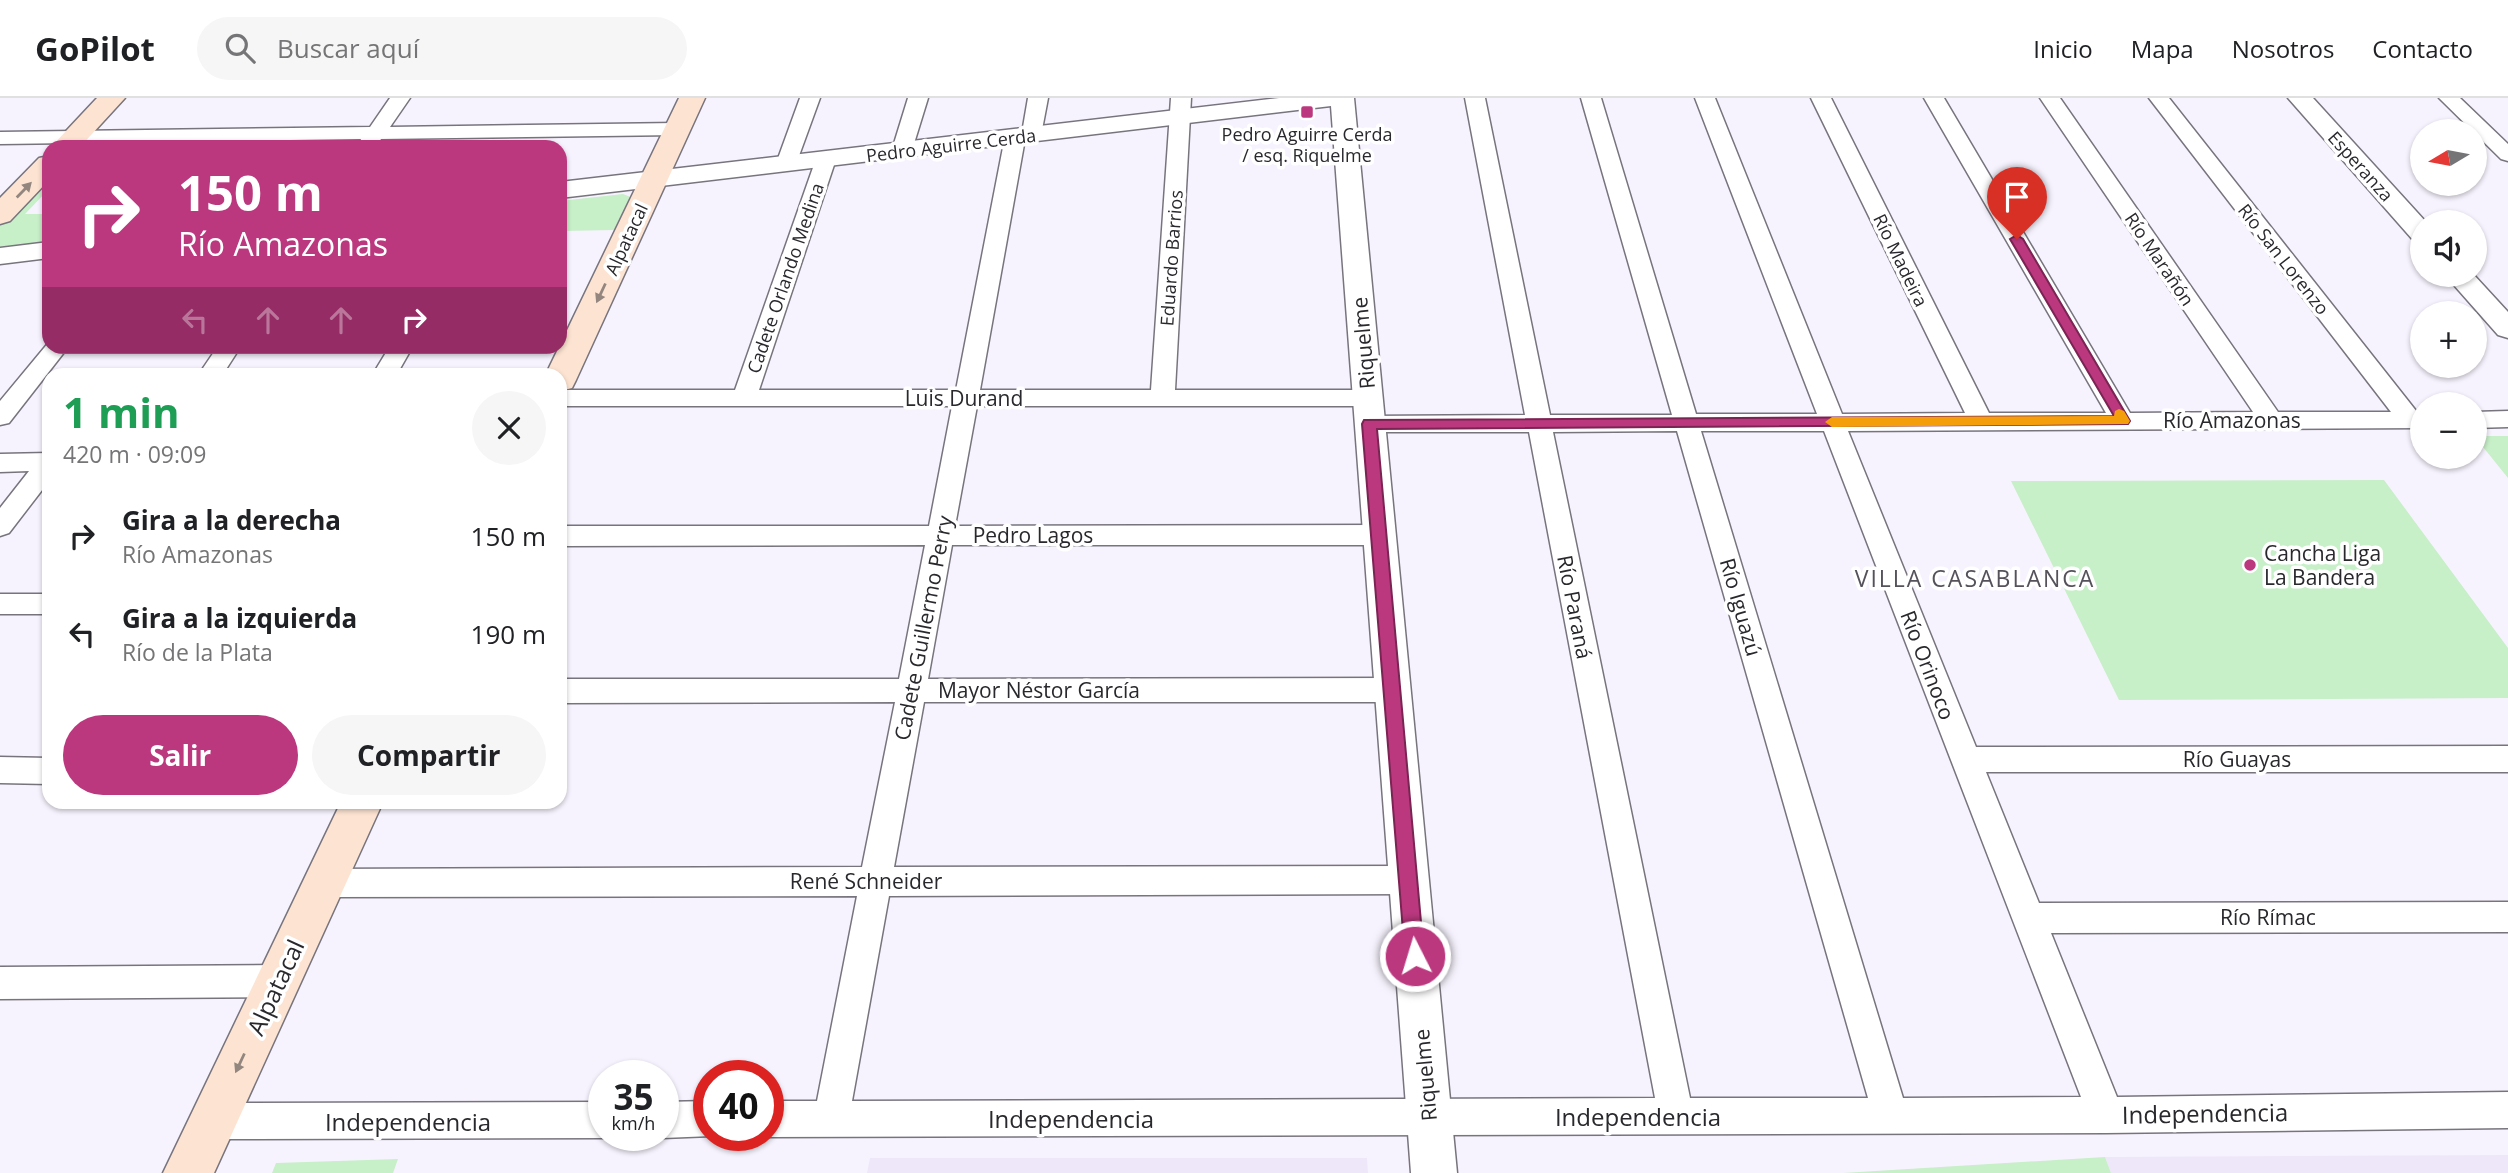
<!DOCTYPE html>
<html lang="es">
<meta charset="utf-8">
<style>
body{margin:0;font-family:"Open Sans",sans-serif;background:#f6f6f6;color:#202124;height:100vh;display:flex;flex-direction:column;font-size:26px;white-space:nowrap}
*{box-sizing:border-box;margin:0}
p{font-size:23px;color:#757577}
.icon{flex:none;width:38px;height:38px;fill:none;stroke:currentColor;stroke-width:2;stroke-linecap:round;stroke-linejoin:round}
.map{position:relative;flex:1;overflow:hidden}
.details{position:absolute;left:42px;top:270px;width:525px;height:441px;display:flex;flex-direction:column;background:#fff;border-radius:21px;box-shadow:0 2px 5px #0004}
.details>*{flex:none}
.top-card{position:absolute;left:42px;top:42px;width:525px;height:214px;border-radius:21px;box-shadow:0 2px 5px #0004;background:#bb387f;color:#fff;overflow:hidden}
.needle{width:46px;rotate:260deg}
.tools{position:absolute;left:2410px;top:21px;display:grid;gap:14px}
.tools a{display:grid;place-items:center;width:77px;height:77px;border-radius:50%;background:#fff;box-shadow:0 2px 5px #0004;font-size:35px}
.speed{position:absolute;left:588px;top:962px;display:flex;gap:14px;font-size:35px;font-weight:700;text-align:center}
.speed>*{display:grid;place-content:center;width:91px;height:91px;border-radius:50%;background:#fff;box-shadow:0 2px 5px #0004;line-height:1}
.speed small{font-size:18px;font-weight:400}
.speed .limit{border:10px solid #d22;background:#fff;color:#111}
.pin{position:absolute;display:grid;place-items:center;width:60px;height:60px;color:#fff;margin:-72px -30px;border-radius:50% 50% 50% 0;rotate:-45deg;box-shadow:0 0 7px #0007}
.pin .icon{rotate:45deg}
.me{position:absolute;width:77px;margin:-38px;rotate:355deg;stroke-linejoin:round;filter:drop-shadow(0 0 5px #0008)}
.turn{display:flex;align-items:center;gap:24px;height:147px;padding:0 21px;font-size:32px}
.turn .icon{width:91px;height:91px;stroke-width:2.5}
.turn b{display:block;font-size:49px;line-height:60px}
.lanes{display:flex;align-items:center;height:66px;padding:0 21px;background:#0003;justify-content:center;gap:35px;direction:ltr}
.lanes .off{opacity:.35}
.round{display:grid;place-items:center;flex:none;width:74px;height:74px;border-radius:37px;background:#f6f6f6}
.headline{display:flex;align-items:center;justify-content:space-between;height:119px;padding:0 21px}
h1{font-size:42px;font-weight:700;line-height:52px;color:#1e9e55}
.action{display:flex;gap:14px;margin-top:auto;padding:14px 21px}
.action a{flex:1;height:80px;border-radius:42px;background:#bb387f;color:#fff;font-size:28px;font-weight:700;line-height:80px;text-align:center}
.action a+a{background:#f6f6f6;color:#202124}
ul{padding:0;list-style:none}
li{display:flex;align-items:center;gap:21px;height:98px;padding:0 21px}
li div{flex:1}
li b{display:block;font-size:26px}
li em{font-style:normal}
header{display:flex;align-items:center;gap:42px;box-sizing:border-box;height:98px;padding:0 35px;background:#fff;border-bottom:2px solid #e0e0e0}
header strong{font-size:33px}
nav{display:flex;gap:38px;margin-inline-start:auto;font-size:24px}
.search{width:490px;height:63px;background:#f6f6f6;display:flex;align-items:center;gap:18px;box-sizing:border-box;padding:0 24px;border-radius:38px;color:#757577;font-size:26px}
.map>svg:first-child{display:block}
.built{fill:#eee7f9}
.green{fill:#c7efc8}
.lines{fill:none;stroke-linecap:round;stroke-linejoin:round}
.minor-casing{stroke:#78747e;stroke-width:3}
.tertiary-casing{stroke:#78747e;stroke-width:3}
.secondary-casing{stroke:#78747e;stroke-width:3}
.minor{fill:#fff;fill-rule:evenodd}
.tertiary{fill:#fff;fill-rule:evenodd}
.secondary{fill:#fde4d2;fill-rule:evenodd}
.oneway{fill:#93867f}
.route{fill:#bb387f;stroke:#7a2453;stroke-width:2}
.slow{fill:#f59e0b}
.poi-dot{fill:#bb387f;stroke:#fff;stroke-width:2.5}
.labels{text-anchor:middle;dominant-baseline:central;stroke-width:7;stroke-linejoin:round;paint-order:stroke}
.far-poi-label{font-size:18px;fill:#29282c;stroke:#fff}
.far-street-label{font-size:18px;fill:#29282c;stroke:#fff}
.street-label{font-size:21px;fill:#29282c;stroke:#fff}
.poi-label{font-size:21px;fill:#29282c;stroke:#fff;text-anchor:start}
.neighbourhood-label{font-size:23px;letter-spacing:2px;fill:#56525b;stroke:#fff}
.near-street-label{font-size:24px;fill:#29282c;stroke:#fff}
</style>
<header>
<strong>GoPilot</strong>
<div class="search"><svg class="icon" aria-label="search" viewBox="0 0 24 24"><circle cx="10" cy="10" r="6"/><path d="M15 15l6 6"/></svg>Buscar aquí</div>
<nav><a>Inicio</a><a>Mapa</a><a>Nosotros</a><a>Contacto</a></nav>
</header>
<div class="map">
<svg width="2508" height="1075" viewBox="0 0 2508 1075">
<rect width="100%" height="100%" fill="#f7f3fe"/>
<path class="built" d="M2508 1057V1075H2111L2105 1059Z
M870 1060H1367L1368 1075H867Z"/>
<path class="green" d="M49 77V91L25 116H49V146L0 152V127Z
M623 96 633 100 615 132 560 133V103Z
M2475 338H2508V380L2475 339Z
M2384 382 2508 550V600L2119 602 2011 383Z
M2105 1059 2111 1075H1843Z
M398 1061 393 1075H272L276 1065Z"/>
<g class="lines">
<g class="minor-casing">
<path id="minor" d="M390 0H410L390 29 677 25 684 27 687 31 684 35 677 37 381 41 376 49H358L361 41 0 46V34L370 29Z
M800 0H820L796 66 793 70H779L776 66Z
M908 0H928L912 52 909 56H895L892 52Z
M1028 0H1048L1041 37 1038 41H1025L980 292H1151L1171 0H1191L1175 292H1367L1376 294 1379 300 1376 306 1367 308H977L955 428 1379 427 1388 430 1392 437 1388 444 1379 447H952L928 581 1392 580 1402 584 1406 592 1402 600 1392 604H924L894 769 1408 768 1419 772 1424 782 1419 792 1408 796 889 798 852 1003 1655 1000 1529 334H1369L1360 332 1357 326 1360 320 1369 318 1525 317 1465 0H1485L1550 317H1672L1581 0H1601L1696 316H1817L1695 0H1715L1842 316 1965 315 1811 0H1831L1989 315H2106L1924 0H1944L2130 315 2253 314 2040 0H2060L2278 314H2391L2149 0H2169L2417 314H2422V330L1848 333 1976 649 2508 648V674H1986L2039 805 2508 804V834L2051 835 2117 999 2508 994V1030L2106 1035 768 1039 765 1038H768V1003H817L857 798 324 799 313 795 308 785 313 775 324 771 862 769 895 604 560 605V581H899L925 447 560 448V428H929L952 308H560V292H735L816 61 819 57H833L836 61 759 292H956L1005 39 1008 35H1022ZM1677 333 1868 1000H1690L1553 334ZM1701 333H1824L2081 999 1903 1000Z
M2439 0H2460L2508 46V63L2501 61Z
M49 244V248H69L9 325 0 327V303Z
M218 248H241L223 276H199Z
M390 248H413L397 276H373Z
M2508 313V329L2474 330V314Z
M49 355V383L9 435 0 438V410L29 373 0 374V356Z
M0 496H49V516H0Z
M0 659 49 660V686L0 685Z
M278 867 290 872 295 883 290 894 278 899 0 901V869Z
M709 1003V1038H712L663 1040 658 1038H663V1004Z
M604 1004V1038H609L604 1040 212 1041 199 1036 194 1023 199 1010 212 1005Z"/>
</g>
<g class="tertiary-casing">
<path id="tertiary" d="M1279 0H1354L1457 1075H1411L1331 8 560 100V84Z
M2288 0H2313L2426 124H2422V144L2413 142Z
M49 144V160L0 166V150Z
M2445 177H2474L2508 214V240L2498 237Z"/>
</g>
<g class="secondary-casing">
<path id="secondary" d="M97 0H125L80 49H51Z
M679 0H705L576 282 572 290 560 293V276H546Z
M49 58V82L10 123 0 126V100L39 60Z
M341 704H383L214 1075H163Z"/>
</g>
<use href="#minor" class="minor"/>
<use href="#tertiary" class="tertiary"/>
<use href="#secondary" class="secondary"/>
</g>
<defs><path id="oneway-solid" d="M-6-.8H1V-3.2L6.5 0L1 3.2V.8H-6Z" transform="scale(1.75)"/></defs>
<g class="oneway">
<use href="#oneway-solid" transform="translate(24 92) rotate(-46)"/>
<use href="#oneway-solid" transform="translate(601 195) rotate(115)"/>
<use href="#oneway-solid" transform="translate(240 965) rotate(115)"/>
</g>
<path class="route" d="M2017 137 2023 141 2130 323 2128 326 1377 331 1424 858 1422 864 1415 867 1408 864 1405 858 1362 326 1364 322 2114 318 2010 141Z"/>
<path class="slow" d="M2119 311 2124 313 2130 323 2128 326 1832 329 1825 324 1832 319 2114 318 2115 313Z"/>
<g class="poi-dot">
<rect x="1300" y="7" width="14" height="14" rx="3.5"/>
<circle cx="2250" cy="467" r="7"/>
</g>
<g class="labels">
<g class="far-poi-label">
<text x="1307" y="36">Pedro Aguirre Cerda<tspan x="1307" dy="21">/ esq. Riquelme</tspan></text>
</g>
<g class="far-street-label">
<text transform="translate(951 47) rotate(-7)">Pedro Aguirre Cerda</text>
<text transform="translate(2361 68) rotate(48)">Esperanza</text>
<text transform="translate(626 141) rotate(-65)">Alpatacal</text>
<text transform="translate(1171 160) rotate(-86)">Eduardo Barrios</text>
<text transform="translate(2160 161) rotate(56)">Río Marañón</text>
<text transform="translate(2284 161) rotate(52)">Río San Lorenzo</text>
<text transform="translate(1901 162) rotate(64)">Río Madeira</text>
<text transform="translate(785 180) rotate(-71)">Cadete Orlando Medina</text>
</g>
<g class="street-label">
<text transform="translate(1363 245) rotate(-95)">Riquelme</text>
<text x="964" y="300">Luis Durand</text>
<text x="2232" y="322">Río Amazonas</text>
<text x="1033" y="437">Pedro Lagos</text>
<text transform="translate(1575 509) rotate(79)">Río Paraná</text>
<text transform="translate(1741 509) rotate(74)">Río Iguazú</text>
<text transform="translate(923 530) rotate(-79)">Cadete Guillermo Perry</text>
<text transform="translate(1928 567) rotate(69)">Río Orinoco</text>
<text x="1039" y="592">Mayor Néstor García</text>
<text x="2237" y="661">Río Guayas</text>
<text x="866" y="783">René Schneider</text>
<text x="2268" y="819">Río Rímac</text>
<text transform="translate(1425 977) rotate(-95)">Riquelme</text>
</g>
<g class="poi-label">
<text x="2264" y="455">Cancha Liga<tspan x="2264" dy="24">La Bandera</tspan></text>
</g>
<g class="neighbourhood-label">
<text x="1975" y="480">VILLA CASABLANCA</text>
</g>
<g class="near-street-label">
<text transform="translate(275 889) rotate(-65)">Alpatacal</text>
<text transform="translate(2205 1015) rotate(-1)">Independencia</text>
<text x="1638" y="1018">Independencia</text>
<text x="1071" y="1020">Independencia</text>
<text x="408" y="1023">Independencia</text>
</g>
</g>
</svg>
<div class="tools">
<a><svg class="needle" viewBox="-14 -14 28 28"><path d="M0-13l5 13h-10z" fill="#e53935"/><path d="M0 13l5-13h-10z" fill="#757577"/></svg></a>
<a><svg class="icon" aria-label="sound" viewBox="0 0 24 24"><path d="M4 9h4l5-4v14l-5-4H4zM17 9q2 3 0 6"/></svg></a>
<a>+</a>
<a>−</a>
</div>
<div class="speed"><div>35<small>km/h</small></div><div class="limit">40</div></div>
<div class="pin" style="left:2017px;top:141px;background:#d93025"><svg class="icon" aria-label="arrive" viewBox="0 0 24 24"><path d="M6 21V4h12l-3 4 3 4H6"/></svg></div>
<svg class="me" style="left:1415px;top:858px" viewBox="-20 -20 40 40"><circle r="17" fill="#bb387f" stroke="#fff" stroke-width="3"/><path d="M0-11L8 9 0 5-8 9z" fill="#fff"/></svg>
<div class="top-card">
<div class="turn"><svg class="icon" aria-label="right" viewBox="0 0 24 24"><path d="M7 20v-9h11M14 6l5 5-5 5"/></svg><div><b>150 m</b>Río Amazonas</div></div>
<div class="lanes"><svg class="icon off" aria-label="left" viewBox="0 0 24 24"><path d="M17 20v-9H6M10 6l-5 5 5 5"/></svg><svg class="icon off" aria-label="ahead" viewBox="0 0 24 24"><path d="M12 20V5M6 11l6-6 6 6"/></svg><svg class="icon off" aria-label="ahead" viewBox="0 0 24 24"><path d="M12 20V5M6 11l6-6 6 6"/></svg><svg class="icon" aria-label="right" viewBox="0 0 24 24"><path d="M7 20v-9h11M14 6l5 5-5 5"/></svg></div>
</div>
<section class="details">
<div class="headline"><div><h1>1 min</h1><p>420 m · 09:09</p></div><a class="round"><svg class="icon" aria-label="close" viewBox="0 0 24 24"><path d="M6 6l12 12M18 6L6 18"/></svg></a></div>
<ul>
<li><svg class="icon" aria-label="right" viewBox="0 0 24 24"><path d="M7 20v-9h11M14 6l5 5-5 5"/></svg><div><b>Gira a la derecha</b><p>Río Amazonas</p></div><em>150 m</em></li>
<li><svg class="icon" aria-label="left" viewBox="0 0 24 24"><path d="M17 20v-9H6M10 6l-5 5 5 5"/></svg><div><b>Gira a la izquierda</b><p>Río de la Plata</p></div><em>190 m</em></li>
</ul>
<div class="action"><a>Salir</a><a>Compartir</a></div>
</section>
</div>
